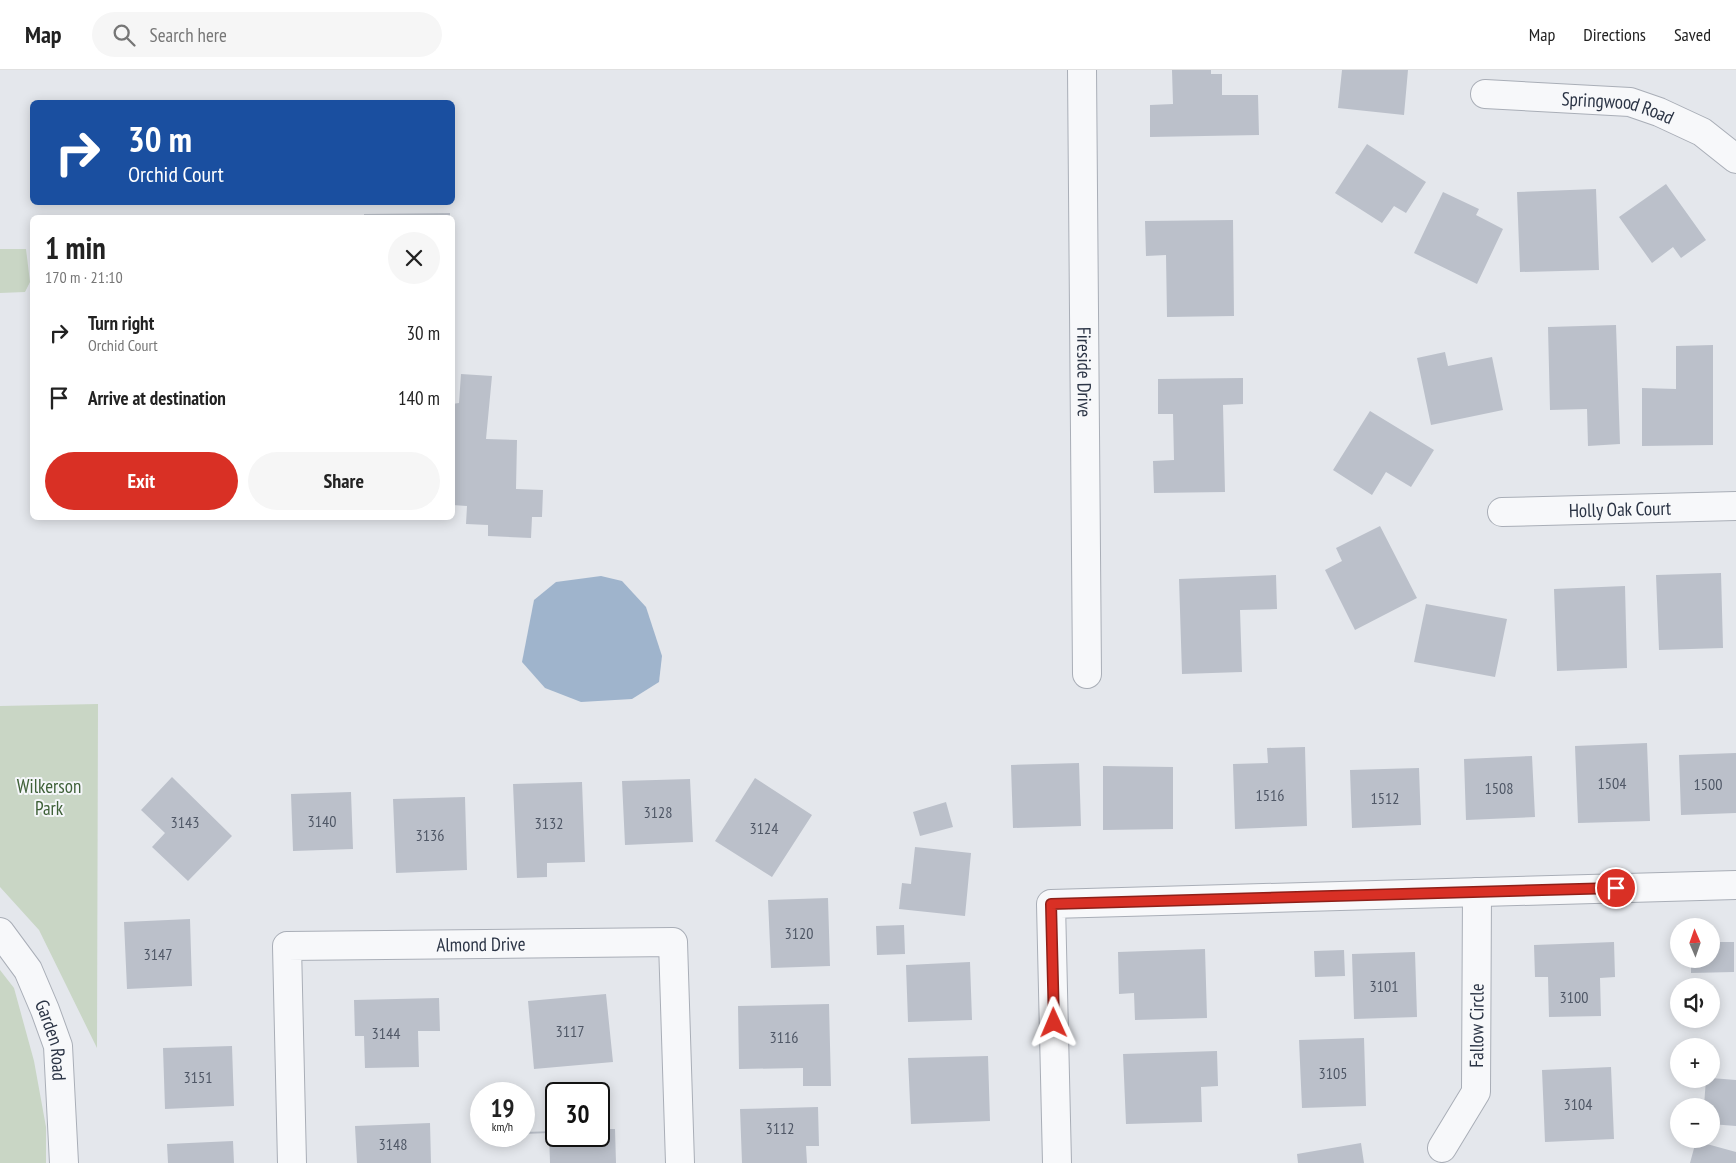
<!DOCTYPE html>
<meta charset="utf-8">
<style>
body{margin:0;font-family:"PT Sans Narrow",sans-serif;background:#f6f6f6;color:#222;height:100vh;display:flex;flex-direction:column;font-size:19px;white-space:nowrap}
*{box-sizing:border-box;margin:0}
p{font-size:16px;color:#767676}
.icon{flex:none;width:28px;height:28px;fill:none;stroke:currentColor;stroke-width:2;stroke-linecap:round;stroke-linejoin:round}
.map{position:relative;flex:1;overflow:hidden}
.side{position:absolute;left:30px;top:145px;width:425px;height:305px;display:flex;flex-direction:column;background:#fff;border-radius:8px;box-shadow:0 2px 12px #0003}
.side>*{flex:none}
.banner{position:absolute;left:30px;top:30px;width:425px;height:105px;border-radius:8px;box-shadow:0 2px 12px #0003;background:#1a4fa0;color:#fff;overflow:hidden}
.needle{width:32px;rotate:358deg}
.fabs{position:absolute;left:1670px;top:848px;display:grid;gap:10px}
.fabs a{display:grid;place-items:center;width:50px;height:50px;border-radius:50%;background:#fff;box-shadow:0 2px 12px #0003;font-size:25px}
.speed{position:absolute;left:470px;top:1012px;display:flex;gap:10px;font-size:25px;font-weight:700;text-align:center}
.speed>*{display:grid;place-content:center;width:65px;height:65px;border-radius:50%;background:#fff;box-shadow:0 2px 12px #0003;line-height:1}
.speed small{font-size:12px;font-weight:400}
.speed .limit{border:2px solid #111;border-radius:8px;background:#fff;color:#111}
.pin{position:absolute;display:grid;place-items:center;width:42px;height:42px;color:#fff;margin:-21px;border:2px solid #fff;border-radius:50%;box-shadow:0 1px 5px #0007}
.me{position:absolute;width:55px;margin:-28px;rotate:359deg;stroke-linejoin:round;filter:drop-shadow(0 0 4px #0008)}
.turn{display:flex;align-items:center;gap:18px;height:105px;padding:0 15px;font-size:22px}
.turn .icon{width:65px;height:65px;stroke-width:2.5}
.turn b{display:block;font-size:35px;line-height:42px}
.round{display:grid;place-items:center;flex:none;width:52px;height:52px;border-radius:26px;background:#f6f6f6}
.overview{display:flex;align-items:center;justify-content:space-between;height:85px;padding:0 15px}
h1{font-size:30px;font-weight:600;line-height:38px}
.primary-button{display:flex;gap:10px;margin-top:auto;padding:10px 15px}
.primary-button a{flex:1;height:58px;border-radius:30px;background:#d93025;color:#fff;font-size:20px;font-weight:600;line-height:58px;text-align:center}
.primary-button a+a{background:#f6f6f6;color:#222}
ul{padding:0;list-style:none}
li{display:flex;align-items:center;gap:15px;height:65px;padding:0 15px}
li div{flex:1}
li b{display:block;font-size:19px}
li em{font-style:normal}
header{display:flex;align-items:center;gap:30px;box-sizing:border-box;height:70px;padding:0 25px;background:#fff;border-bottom:1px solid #e0e0e0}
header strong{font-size:24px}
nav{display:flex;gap:28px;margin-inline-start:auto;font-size:18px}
.search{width:350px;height:45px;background:#f6f6f6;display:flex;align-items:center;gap:12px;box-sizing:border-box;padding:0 18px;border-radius:28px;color:#767676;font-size:19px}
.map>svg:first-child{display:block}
.green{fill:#c9d6c5}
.water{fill:#9fb4cc}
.building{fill:#bbc0ca}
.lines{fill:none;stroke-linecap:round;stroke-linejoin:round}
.minor-casing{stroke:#a9aeb7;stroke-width:30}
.minor{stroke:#f7f8fa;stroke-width:28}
.route-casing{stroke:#8d1f18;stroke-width:12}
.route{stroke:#d93025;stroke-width:9}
.labels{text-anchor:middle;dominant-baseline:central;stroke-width:4;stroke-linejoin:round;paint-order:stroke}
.number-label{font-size:16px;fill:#4f5766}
.street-label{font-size:19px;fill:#2b3445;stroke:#f4f6f9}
.park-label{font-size:19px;fill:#3f6138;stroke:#f4f6f9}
</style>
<header>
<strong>Map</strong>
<div class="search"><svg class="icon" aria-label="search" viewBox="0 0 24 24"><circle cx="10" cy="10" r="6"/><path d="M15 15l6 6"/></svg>Search here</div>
<nav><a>Map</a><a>Directions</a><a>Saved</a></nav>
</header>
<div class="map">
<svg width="1736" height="1093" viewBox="0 0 1736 1093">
<rect width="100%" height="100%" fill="#e4e7ec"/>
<path class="green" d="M0 179H26L30 212 25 222 0 223Z
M98 634 97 978 39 860 0 817V636Z
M0 900 14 918 34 991 46 1057V1093H0Z"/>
<path class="water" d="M601 506 622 511 646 537 662 586 659 612 632 629 581 632 545 618 522 592 534 530 556 512Z"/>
<path class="building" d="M1172 0H1211V4H1222V25H1258L1259 65 1150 67V35L1173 34Z
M1342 0H1408L1404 45 1338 38Z
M1367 74 1426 112 1406 143 1394 136 1382 153 1335 123Z
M1666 114 1706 170 1681 188 1673 177 1652 193 1619 147Z
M1596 119 1599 200 1520 202 1517 122Z
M1443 122 1479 139 1476 145 1503 159 1477 214 1414 183Z
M450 143V148H364V144Z
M1233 150 1234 246 1167 247 1166 185 1146 186 1145 151Z
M1616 255 1620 374 1588 376 1587 339 1550 340 1548 257Z
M1713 275V375L1642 376V318L1676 319V276Z
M1445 282 1448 296 1492 287 1503 340 1431 355 1417 288Z
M461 304 492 306 486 369 517 370 516 419 543 420 542 447H532L531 468 488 466V455L466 454 467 436 452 435V334L459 333Z
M1243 308V334L1223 335 1225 422 1154 423 1153 391 1174 390 1173 344H1158V309Z
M1370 341 1434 380 1411 417 1386 402 1372 425 1333 400Z
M1380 456 1417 528 1355 560 1325 500 1342 491 1336 478Z
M1721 503 1723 578 1659 580 1656 505Z
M1276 505 1277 539 1240 540 1242 602 1182 604 1179 509Z
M1625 516 1627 598 1557 601 1554 519Z
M1426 534 1507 549 1495 607 1414 592Z
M1647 673 1650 751 1578 753 1575 676Z
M1305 677 1307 756 1235 759 1233 694 1268 693 1267 678Z
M1736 683V743L1681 745 1679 685Z
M1532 686 1535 747 1466 750 1464 689Z
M1079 693 1081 756 1013 758 1011 695Z
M1103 696 1173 697V759L1103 760Z
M1419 698 1421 755 1352 758 1350 700Z
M172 707 232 766 188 811 152 777 165 763 141 740Z
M755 708 812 745 772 807 715 771Z
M690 709 693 772 625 775 622 711Z
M582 712 585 792 547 793V807L517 808 513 714Z
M351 722 353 779 293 781 291 724Z
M465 727 467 800 396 803 393 729Z
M946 732 953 757 920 766 913 742Z
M915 777 971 783 965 846 899 839 902 813 911 814Z
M828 828 830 896 771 898 768 830Z
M190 849 192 916 127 919 124 852Z
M904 855 905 884 877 885 876 856Z
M1614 872 1615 907 1600 908 1601 946 1549 947 1548 907H1535L1534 875Z
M1711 872H1734V902L1691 903V889H1711Z
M1205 879 1207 948 1135 950 1134 923 1119 924 1118 882Z
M1344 880 1345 906 1315 907 1314 881Z
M1415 882 1417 947 1354 949 1352 884Z
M970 892 972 950 908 952 906 895Z
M606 924 613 992 534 999 528 931Z
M439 928 440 961H418L419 997 365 998 364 966H355L354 930Z
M829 934 831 1016H803V998L739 999 738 936Z
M1364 968 1366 1036 1302 1038 1299 970Z
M232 976 234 1036 165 1039 163 978Z
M1217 981 1218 1016 1201 1017 1202 1052 1126 1054 1123 984Z
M988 986 990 1051 911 1054 908 988Z
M1611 997 1614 1069 1545 1072 1542 1000Z
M1711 1008 1736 1010V1056L1711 1054V1036H1704L1706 1009Z
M818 1037 819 1076H806L807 1093H742L740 1039Z
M430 1053 431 1093H357L355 1056Z
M599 1059H615L616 1093H550L549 1063 524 1064V1062L556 1061V1066H599Z
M233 1071 234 1093H168L167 1074Z
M1696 1071 1736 1082V1093H1690Z
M1361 1073 1364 1093H1298L1297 1084Z"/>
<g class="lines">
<g class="minor-casing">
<g id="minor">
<path id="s1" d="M1082 0 1087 604"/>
<path id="s2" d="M1485 24 1630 32 1659 42 1702 62 1736 89"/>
<path id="s3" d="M1502 442 1736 436"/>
<path id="s4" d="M0 862 28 900 45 940 58 976 64 1093"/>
<path id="s5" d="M1442 1078 1476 1022 1477 822"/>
<path id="s6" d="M292 1093 287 876 673 872 680 1093"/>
<path d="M1057 1093 1051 834 1736 815"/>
</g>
</g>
<use href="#minor" class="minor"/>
</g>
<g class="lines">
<g class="route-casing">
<path id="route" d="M1054 953 1051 834 1616 818"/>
</g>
<use href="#route" class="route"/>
</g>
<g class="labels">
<g class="number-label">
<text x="1612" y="713">1504</text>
<text x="1708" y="714">1500</text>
<text x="1499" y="718">1508</text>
<text x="1270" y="725">1516</text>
<text x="1385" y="728">1512</text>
<text x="658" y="742">3128</text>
<text x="322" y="751">3140</text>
<text x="185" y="752">3143</text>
<text x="549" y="753">3132</text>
<text x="764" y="758">3124</text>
<text x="430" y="765">3136</text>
<text x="799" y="863">3120</text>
<text x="158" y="884">3147</text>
<text x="1384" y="916">3101</text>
<text x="1574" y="927">3100</text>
<text x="570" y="961">3117</text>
<text x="386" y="963">3144</text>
<text x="784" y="967">3116</text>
<text x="1333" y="1003">3105</text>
<text x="198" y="1007">3151</text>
<text x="1578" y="1034">3104</text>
<text x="780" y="1058">3112</text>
<text x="393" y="1074">3148</text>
</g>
<g class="street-label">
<text stroke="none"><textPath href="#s2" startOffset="134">Springwood Road</textPath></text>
<text stroke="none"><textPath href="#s1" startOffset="302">Fireside Drive</textPath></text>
<text stroke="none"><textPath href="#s3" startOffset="118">Holly Oak Court</textPath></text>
<text stroke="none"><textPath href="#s6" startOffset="411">Almond Drive</textPath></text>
<text stroke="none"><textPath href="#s5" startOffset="132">Fallow Circle</textPath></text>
<text stroke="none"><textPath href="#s4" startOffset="122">Garden Road</textPath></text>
</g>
<g class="park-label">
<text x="49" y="716">Wilkerson<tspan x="49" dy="22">Park</tspan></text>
</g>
</g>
</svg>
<div class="fabs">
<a><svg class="needle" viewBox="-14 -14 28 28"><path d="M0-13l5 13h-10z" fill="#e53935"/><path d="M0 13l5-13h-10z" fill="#767676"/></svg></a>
<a><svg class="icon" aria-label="sound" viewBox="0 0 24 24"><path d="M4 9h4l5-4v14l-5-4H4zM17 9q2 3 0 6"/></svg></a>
<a>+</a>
<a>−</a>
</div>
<div class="speed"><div>19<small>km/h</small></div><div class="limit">30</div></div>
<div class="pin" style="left:1616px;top:818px;background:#d93025"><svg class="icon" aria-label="arrive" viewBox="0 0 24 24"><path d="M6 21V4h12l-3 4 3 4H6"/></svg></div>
<svg class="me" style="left:1054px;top:953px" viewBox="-20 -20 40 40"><path d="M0-17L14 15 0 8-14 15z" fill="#d93025" stroke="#fff" stroke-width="4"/></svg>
<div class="banner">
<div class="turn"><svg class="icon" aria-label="right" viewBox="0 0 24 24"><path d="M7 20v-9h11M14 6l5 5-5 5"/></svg><div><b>30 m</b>Orchid Court</div></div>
</div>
<section class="side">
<div class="overview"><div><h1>1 min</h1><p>170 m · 21:10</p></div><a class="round"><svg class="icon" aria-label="close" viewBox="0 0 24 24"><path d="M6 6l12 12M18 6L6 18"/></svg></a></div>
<ul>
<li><svg class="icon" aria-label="right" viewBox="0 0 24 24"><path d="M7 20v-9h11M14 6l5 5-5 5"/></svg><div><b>Turn right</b><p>Orchid Court</p></div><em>30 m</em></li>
<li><svg class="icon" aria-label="arrive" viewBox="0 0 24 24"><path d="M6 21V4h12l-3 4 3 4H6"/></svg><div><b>Arrive at destination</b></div><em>140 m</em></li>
</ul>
<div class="primary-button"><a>Exit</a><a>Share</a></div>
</section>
</div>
